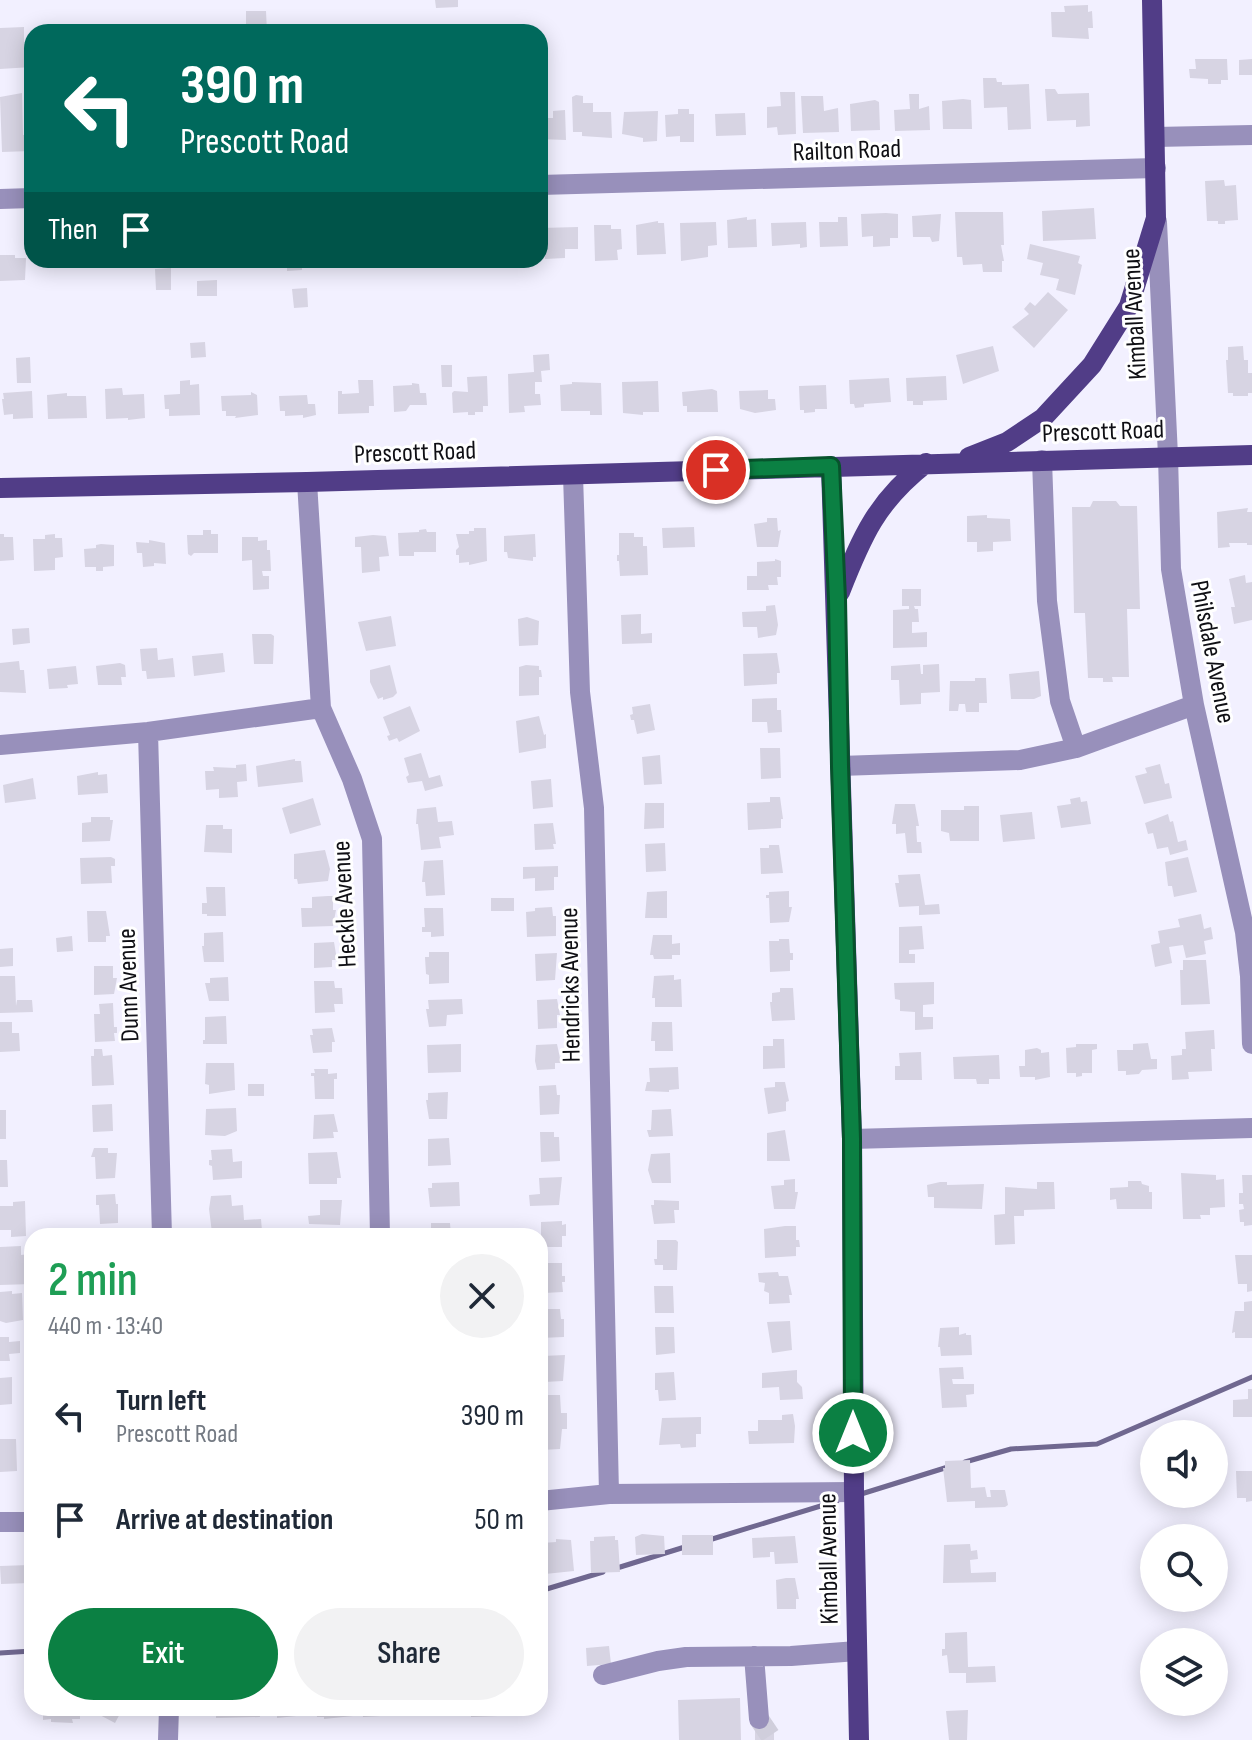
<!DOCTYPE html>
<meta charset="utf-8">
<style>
body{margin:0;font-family:"Sofia Sans Condensed",sans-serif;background:#f2f2f3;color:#1f2937;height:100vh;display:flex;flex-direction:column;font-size:30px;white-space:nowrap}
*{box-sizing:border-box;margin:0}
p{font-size:26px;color:#747a83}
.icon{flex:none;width:44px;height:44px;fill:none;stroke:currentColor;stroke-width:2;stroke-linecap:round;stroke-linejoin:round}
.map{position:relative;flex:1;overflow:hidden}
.drawer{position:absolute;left:24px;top:1228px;width:524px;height:488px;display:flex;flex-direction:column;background:#fff;border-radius:24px;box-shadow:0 4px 20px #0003}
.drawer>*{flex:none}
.banner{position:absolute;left:24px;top:24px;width:524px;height:244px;border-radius:24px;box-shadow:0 4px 20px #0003;background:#00695c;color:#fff;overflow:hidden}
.fabs{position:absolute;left:1140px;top:1420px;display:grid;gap:16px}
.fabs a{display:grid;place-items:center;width:88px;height:88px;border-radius:50%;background:#fff;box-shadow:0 4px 20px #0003;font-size:40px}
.pin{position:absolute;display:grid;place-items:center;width:68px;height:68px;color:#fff;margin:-34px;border:4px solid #fff;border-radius:50%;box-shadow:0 2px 8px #0007}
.me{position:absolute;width:88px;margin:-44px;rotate:0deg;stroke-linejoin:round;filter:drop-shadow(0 0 6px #0008)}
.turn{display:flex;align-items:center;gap:28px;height:168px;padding:0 24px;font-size:36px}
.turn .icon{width:104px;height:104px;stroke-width:2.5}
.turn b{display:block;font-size:56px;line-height:68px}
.then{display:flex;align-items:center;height:76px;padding:0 24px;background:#0003;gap:16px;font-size:30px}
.round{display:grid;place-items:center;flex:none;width:84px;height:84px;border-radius:42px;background:#f2f2f3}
.summary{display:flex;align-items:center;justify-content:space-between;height:136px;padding:0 24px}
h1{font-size:48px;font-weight:600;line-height:60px;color:#1e9e55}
.cta{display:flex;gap:16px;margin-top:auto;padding:16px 24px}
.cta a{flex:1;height:92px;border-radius:48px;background:#0b8043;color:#fff;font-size:32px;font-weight:600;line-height:92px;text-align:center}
.cta a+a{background:#f2f2f3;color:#1f2937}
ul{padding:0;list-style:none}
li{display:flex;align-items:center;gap:24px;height:104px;padding:0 24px}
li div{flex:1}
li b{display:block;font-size:30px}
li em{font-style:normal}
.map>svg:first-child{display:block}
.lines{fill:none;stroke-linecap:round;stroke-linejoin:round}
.stream{stroke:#706890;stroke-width:5}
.building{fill:#d7d4e3}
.minor-tunnel{stroke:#d0cedc;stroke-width:20;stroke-dasharray:20 10;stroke-linecap:butt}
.minor{stroke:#9890bb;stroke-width:20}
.major{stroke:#513d87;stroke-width:20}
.route-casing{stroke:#07532c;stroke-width:20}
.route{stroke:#0b8043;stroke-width:14}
.labels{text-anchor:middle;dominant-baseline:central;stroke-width:6;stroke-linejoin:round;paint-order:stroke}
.street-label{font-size:26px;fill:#0f0f14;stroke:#fff}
</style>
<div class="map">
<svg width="1252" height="1740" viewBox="0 0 1252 1740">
<rect width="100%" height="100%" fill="#f2f0ff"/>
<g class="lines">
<path class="stream" d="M965 1462 1011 1449 1097 1444 1252 1377
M858 1495 948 1467
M709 1540 837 1501
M617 1568 688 1546
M540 1591 603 1572
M0 1653 32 1651"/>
</g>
<path class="building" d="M435 0H458V7L436 8Z
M1088 5V12L1092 11 1093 28H1088L1089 39 1052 37 1051 12H1065L1064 6Z
M246 11H266L267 32H246Z
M24 27V44H31L32 67 0 69V28Z
M1195 59H1227L1228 80H1221V84H1208V79L1190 78 1189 69H1196Z
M1252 59V75H1239V60Z
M983 78H996L997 82H1002V85L1029 84 1031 129 1008 130 1007 107 984 108Z
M1045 89H1055L1058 94 1089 93 1090 126 1076 127V120L1047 121Z
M780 92H795L796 134 778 135 777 127 767 128V107L781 106Z
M22 93 23 135 31 134V151L2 152 0 97Z
M909 94H919V109L929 106 930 130 895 131 894 110 910 109Z
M576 95 583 96V103H593V112H611L612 138 582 136V132H573L572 97Z
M801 96H823L824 111 838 108 839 132 803 133Z
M963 99 971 100 972 129H943L942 101Z
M875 100 879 102 880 130 851 131 850 104Z
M678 109H689V114H694V142H680V136L666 137 665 115 678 114Z
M565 110 566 140 540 139V118H553V111Z
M658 111 657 141 643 142V138L622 134 624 112Z
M745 113 746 135 716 136 715 114Z
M1224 180 1225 186 1236 185 1238 220 1225 221V224H1218V221H1207L1205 181Z
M1094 208 1096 239 1043 241 1042 211Z
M955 212H1003L1004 245H1001L1004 261H1002V272H983L982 264 963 265 962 257H957Z
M886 213 898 214V238H890V246L873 247V236L862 237 861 214Z
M941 214 939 241 932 242 930 237H913L912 216Z
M747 217V220L756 219 757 247 728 248 727 220Z
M838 217H847L848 246 820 247 819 222H838Z
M658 221V223H664L666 254 637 255 636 225Z
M716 222 717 245 708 246V257L681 261 680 223Z
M806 222 807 247 800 248V244L772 246 771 223Z
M594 225H611V229H621L622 249 617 250 618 260 595 261Z
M578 227V249H565V258L545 259 541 228Z
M1030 244 1080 256 1078 263 1082 265 1075 295 1056 290 1059 279 1040 275 1043 263 1027 259Z
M0 255H15V258H26L25 280 0 281Z
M269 260H302V270L287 271V264L270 265Z
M171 268V290H156L155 269Z
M217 280V296H197V281Z
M307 288 308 307 294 308 292 289Z
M1048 292 1068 310 1034 348 1012 327 1029 314 1024 309 1030 302 1035 306Z
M205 342 206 357 191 358 190 343Z
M993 346 999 371 963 384 956 355Z
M1243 346 1244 360H1248V373H1252V393H1248V396H1233V393H1228L1226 360H1228V347Z
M549 354 550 370 541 371 542 382H535V394H540L541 405 524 406 525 412 509 413 508 374 534 372 533 355Z
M30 357 31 383H17L16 358Z
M441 365H452V387H442Z
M487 376 488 406H483V412H475V415H468V412L453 413 452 393 454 391 468 392 467 377Z
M946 376 947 400 923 401V405H913V401H907L906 378Z
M889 378 891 402 864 404V407L855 408 854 404H850L849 380Z
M190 380V385L199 384 200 415 169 416V409H165L164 395 180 394V381Z
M358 380H373L374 406H369V413L338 414V391H342V394L359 393Z
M658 381 659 412H643V415L623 413 622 382Z
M572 382 601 383 602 415H590V411H561L560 385 572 384Z
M412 383 419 384 420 393H426L427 405H410L406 411 394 412 393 386 412 385Z
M826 385 827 409H815V412L804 413V410H800L799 386Z
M122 388 123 395 144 394 145 418 128 420V418L106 419 105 389Z
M712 389 717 391 718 412H687V406H683L682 392Z
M768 390V399H775L776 410 755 413 740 409 739 391Z
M32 391 33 418 13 419V414L4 415 2 399H4L3 393Z
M251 392 257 395 258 415 235 418 236 416H226V411H222L221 396 251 395Z
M67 393V396H86L87 418 48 419 47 395Z
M307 395 308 404H315L316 415 303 418V415L285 416V411H280L279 396Z
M1093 501H1116L1120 506H1137L1140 609H1127L1129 677H1112L1113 682H1103V678H1088L1085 613H1074L1072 507H1090Z
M1248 508 1247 512H1252V545H1247V543H1229L1230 547 1218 548 1217 512Z
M987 515V518L1010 519 1011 541 993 542V551L977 552V542H967V516Z
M767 518H777L778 531 781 530 778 547H757L754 524 767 522Z
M694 527 695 547 663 548 662 528Z
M474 528H486L487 561 469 565V562L459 563V555H456V550L459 547 456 534H469V531H474Z
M426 529 427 532H436V552H414V556H399L398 533 419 532V530Z
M203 530H211V534H218V553H194L191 556 188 554 187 535H203Z
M619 533H634V537H643V546H647L648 575 620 576 619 561H617V555H619Z
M0 534H4V537H13L14 560 0 561Z
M55 534V538H62L63 557 55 558V570L34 571 33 539H45V535Z
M535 534 536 557H533V561L508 558 507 552H504V536Z
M373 535 386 536 389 556 379 557 380 571 362 573 361 547H355V537Z
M242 537H258V541L267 540V550H270L271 571H262L263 576H269V589L253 590 252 560 242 561Z
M149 540 165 543 166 564 154 563V566L143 567 142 553H137L136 542 149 543Z
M101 544 114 545V566L103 567V571H96V567H85L84 549 96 548V545Z
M775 559 781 561V577H777L778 585H768L769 590H747V576H757V562L775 561Z
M1245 575 1246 583 1252 582V620L1234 624 1231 607H1235L1229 579Z
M902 589H921V606H914L915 609H918L919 622H912V633L927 632V647L893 648V610L909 609V606H902Z
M775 605 778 625 776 635 758 638 757 627H743L742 612 766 611V606Z
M641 614V634L652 633V643L622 644 621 615Z
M391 616 396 646 366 651 358 622Z
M527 617 539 621 538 645 519 646 518 619Z
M29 628 30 643 13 645 12 629Z
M252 634H271L274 636 273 664H254Z
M157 648 158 660 173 658 175 677 147 679 146 671H142L140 649Z
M223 653 225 672 194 676 192 656Z
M777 653 780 673H777V684L744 686 743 654Z
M19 661 20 670H24L26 693 0 692V663Z
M120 663 125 665 126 677H121L122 685H98L96 666Z
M920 664 921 674H923V665L939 664 940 692 921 693V704L900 705 899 680H891V666Z
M390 665 397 693 393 697 383 700V697L378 699 370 682V670Z
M526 665 539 666V670H541L542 677H539V695L519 696V667Z
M76 666 78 684 67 685 68 688 49 689 47 669Z
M1039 671 1041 696 1034 699H1011L1009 674Z
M975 678H986L987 703H979V712H966L965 704H959L958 711H949L950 681H975Z
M777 698V710H781L782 732 768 733 767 722H752V699Z
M650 704 655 730 637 734 634 720H631L630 715 633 714 632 707Z
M410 706 420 731 399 742 397 738 389 741 387 736 390 735 383 717Z
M539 716 544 735 546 734V748L519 753 516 721Z
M760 748H780L781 778 761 779Z
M421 753 429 778 440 775 443 786 425 791 422 781 408 783 406 777 409 775 404 758Z
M660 755 662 784 644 785 642 757Z
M295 759V761H301L303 782 258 787 256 766Z
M246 764 247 781 237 782 238 797 219 798V789L206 790 205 771H214L213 767 236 768V765Z
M1160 764 1165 784 1169 783 1172 798 1144 804 1135 776 1147 773 1145 768Z
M98 772V775L107 774 108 793 78 795 77 776Z
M33 778 36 799 5 803 3 785Z
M551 779 553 807 533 809 531 781Z
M770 797H780L783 819H781V828L748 830 747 803 770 802Z
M1080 797 1081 802 1087 801 1091 824 1061 828 1057 806 1071 804 1070 799Z
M313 798 321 825 290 834 282 808Z
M645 803H664V828L644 829Z
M895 804H915L919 826H916L917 842H921L922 853H907L905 833 896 834V824H892Z
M964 806H979V841H950L949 833 941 831V810H964Z
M436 807 438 822 452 821 454 835 439 837 441 848 421 850 418 824H416L417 809Z
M1032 812 1035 839 1003 842 1000 815Z
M1168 814 1170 822 1173 821 1178 842 1186 840 1188 850 1170 855 1168 847 1157 849 1153 833 1148 834 1145 823Z
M91 817H110V820H113L110 841 82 842V823L91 822Z
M553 823 556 844H553L554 849 535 850 534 824Z
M206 825H223V829H232V853L204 852Z
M665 843 666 871 646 872 645 844Z
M769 845H779L783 873 761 874 760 848H769Z
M325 850 330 869 328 881 298 884 297 879H294V854Z
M111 857 115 859V866H111L112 883 81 884 80 858Z
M1188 857 1197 892 1174 897 1172 886H1168L1165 862Z
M443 860 445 895 426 896 425 882H422L424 861Z
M558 866V877H554V890L535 891V878L523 879V867Z
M920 874 925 905 939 904 940 914 919 915V906L899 907 895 883H899L898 875Z
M206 887H225L226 916H207V914H202V903H207Z
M667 891V918H645L647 892Z
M789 891V907H792L789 922 770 923 769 898H766V895H769V892Z
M328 896H333V910H336L333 926 302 927 301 908H312V897Z
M491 898H514V911H491Z
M552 907 553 916H556V936L527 937 526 912 535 911V908Z
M424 908H443L444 936 431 937V932H422V927H425Z
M87 911H106L110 936H106V942H88Z
M1201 914 1204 929 1211 927 1213 939 1204 941 1206 954 1186 958 1183 945 1169 947 1172 963 1155 967 1151 945 1160 943 1158 931 1180 927 1178 919Z
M922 926 924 949 909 950V954H915V963H899V927Z
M223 932 224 962H204L202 946H204V933Z
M653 935H672V944L680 943V955H672V959H654L653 955H650Z
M72 936 73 951 57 952 56 938Z
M779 939H789L790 953H793V960H790V971L770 972 769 941H779Z
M334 942 337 960H332V967L314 968V943Z
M13 948V966L0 967V949Z
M429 952H449V983L429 984V975L426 974 425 957H429Z
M557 953 555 980 536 981 535 954Z
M1183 960H1206L1210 1004 1181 1005 1180 970H1183Z
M94 966H113V978H117L114 994 94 995Z
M674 975V980L681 979 682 1007H655V998H652L654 976Z
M0 976H15L16 1006 17 1000H32L33 1012 0 1013Z
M228 977 229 1001H209L205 983H210V978Z
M314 981H334L335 988H342L343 1004H334L335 1012 315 1013Z
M934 982V1004L923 1005V1017H933V1029L915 1030V1012L900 1011V1000L895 999 894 983Z
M780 988H793L795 1020 772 1021 770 1002H772V993L780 992Z
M462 999 463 1014 447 1015 446 1026 429 1027 426 1009H429L428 1000Z
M557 999 560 1015H557V1028L538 1029 537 1000Z
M113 1003 114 1027H117V1033H114L115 1041 95 1042 94 1014H100L99 1004Z
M226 1016 227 1044H203V1040H205V1017Z
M0 1022H12V1033H19L20 1051 0 1052Z
M652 1022H672L673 1051H655V1041H651Z
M332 1028 335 1042H332V1052L313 1053 310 1035H313L312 1029Z
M1214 1030 1215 1049H1211L1212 1071 1188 1072 1189 1079 1172 1080 1171 1056 1182 1055V1049H1186L1185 1032Z
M773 1039H784L785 1068 763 1069V1046H773Z
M1148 1043 1151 1059H1157V1069L1142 1070 1139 1074 1126 1075V1071H1118L1117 1050H1133V1044Z
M461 1044V1072L428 1073 427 1045Z
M557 1044 561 1063H555V1069L537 1070 535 1061 536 1045Z
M1076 1044H1097V1049L1092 1050V1073H1082V1076L1076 1077V1073H1067L1066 1048 1076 1047Z
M1037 1048 1041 1050V1053L1049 1052 1050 1077 1035 1080V1077H1020L1019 1066H1025V1050Z
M94 1049H102L103 1056 112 1055 114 1085 92 1086 91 1056H94Z
M921 1052 922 1080H895V1066H900L899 1053Z
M999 1055 1000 1079H989V1084H977L976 1079H954L953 1057Z
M206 1063H234L235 1090 209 1094V1085L205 1084Z
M678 1067 679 1089 669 1090V1092L645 1091 647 1082H650L649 1068Z
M314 1069H328V1074L337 1073V1079H334V1099H315L314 1076H311V1073H315Z
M775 1082H785L789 1101 786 1102V1111L768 1114 764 1088 775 1087Z
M248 1084H264V1096H248Z
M556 1085 557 1095H560L559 1114 540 1115 539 1086Z
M448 1092 447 1119H429L426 1100H428V1093Z
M112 1104 113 1131 93 1132 92 1105Z
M236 1108 237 1131 225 1136 205 1135 206 1109Z
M671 1109 673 1136 649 1137 647 1130H651L652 1110Z
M0 1110H6V1139H0Z
M334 1114 338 1132H333L334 1138 313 1139 314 1115Z
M785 1130 790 1161H767V1133Z
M540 1132H554V1137H559L560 1161 541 1162Z
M449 1138 451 1165 428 1166V1139Z
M94 1148H108V1153H117L115 1178 96 1179 95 1157H91Z
M232 1149 233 1162 242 1161V1178L213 1180 212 1166 209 1165V1160H212L211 1150Z
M337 1152 341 1178H337V1184H309L308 1153Z
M670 1153 671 1183H652L648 1170 651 1154Z
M0 1160H7L8 1187H0Z
M1181 1173 1216 1175V1180L1224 1179 1225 1207 1210 1208V1215H1200L1201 1219H1183Z
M1242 1175H1252V1225L1244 1226V1222H1240L1239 1210 1244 1209 1243 1204H1239V1193H1243Z
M562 1177 559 1205 530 1206 529 1195 540 1194 539 1178Z
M795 1179V1192H798L795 1209H774L771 1186 784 1185V1180Z
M1128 1181H1141L1142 1184 1149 1186V1192H1152V1209H1117L1116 1199 1110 1200V1188L1128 1187Z
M459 1182 460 1206 430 1207 428 1188H432V1183Z
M940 1182H947V1185L984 1184 982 1209 934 1208V1197H928L927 1185Z
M1037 1182H1054L1055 1209 1024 1210V1216H1014L1015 1244 995 1245 994 1215 1005 1214V1187L1037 1189Z
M115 1194 116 1204H118V1223L100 1224 99 1205H96V1195Z
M231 1195 232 1206 243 1205 244 1220 261 1219 262 1231 212 1233 209 1209 211 1196Z
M320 1200H342L340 1225 309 1224 308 1216 320 1215Z
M654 1200 679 1201V1210H674L675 1223 654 1224 651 1205H654Z
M25 1201 26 1236 11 1237V1230H0V1206H13V1202Z
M562 1221V1225L566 1224V1236H562V1247H541V1222Z
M431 1223H450L451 1236H431Z
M785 1226H796V1240H799L800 1247H796V1256L765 1258 764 1229Z
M657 1240H676L678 1242 677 1270H663V1265H655L654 1259H657Z
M21 1246V1255L30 1254 32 1284 0 1285V1247Z
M1235 1255H1252V1291L1247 1292V1284H1238Z
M545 1263H562V1276H565V1282H562L563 1292 544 1293 540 1266 545 1265Z
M778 1272 779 1276H788L792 1295H789L790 1303 769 1304V1293L764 1291 765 1283 759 1282 758 1273Z
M654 1286H673L674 1313H655Z
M12 1291V1294L22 1293 23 1320 6 1323 0 1321V1292Z
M1252 1301V1338H1235V1332L1232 1333 1235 1311H1244V1302Z
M543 1309H560L561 1319H564V1337L540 1338V1311Z
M790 1321 792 1350 772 1353 767 1322Z
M655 1327H674L675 1353 656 1355Z
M959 1327V1335L966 1333V1335H971L972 1355 941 1356 940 1347H938L940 1328Z
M0 1337H9V1342L20 1341V1353L9 1354 10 1361H0Z
M565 1355 563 1381 544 1382 543 1356Z
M963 1367 964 1379H952L953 1384H974V1394L966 1395 967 1407 942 1408 939 1368Z
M797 1370V1382L802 1387 803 1399 780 1400 779 1387 762 1388V1373Z
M674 1372 676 1400 659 1401 658 1390H655V1373Z
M12 1377V1404L0 1405V1378Z
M1248 1389H1252V1417H1233V1400L1248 1399Z
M544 1395H560L561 1413H567V1429H562L560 1449 541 1450V1406H544Z
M793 1414 795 1426 794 1443 749 1444 748 1431H758V1420H782V1415Z
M701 1417V1434H696V1447L681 1448 680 1444 659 1445 662 1418Z
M0 1439H16L17 1471 0 1472Z
M970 1460 971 1488 985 1487 987 1497H991L990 1490H1005L1008 1505 1005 1507 975 1508V1501L947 1502 943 1468H945V1461Z
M1236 1471H1252V1501L1246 1502V1498H1237Z
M642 1534 664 1536 665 1554 636 1555 635 1537Z
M682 1535H713V1555H682Z
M615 1536V1540H618L620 1572 591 1573 590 1541H594V1537Z
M795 1536 798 1563 775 1564 774 1552H770V1557L753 1558 752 1538Z
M556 1539 571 1540 574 1571 545 1574 542 1543 556 1542Z
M970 1544 971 1551 977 1550 978 1559 970 1560 971 1573 996 1572V1582L943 1583 944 1545Z
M30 1565V1583L1 1584 0 1566Z
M786 1578H795L799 1599H796V1609H777L776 1580Z
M967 1632 968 1667 995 1666 996 1682 966 1683V1673H949L947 1655 942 1656V1649H945V1633Z
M609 1646 611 1664 587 1666 586 1648Z
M740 1698 741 1740H679L678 1700Z
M43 1708H80V1719H72L73 1723 51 1722V1719L43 1720Z
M98 1708H123L115 1723 96 1713Z
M216 1708H259L260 1717 216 1718Z
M270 1708H306V1715L277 1718V1715L270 1716Z
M316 1708H353V1716L324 1719V1717H317Z
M362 1708H399V1715L363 1717Z
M408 1708H444V1713H408Z
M453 1708H497L498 1716 471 1717V1713H453Z
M968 1710 967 1740H949L946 1711Z
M774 1723V1740H755V1724Z"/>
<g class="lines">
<path class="minor-tunnel" d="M759 1719 773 1740"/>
<path class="minor" d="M1155 137 1252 135
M540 185 1156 168
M0 199 32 198
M1157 222 1168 456 1171 569 1194 705 1245 932 1250 976 1252 1044
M1042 460 1047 601 1060 701 1076 748
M573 475 580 692 594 808 609 1494
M307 482 321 708 352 779 372 839 380 1236
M148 732 162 1236
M0 745 148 732 321 708
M840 766 1020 760 1076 748 1194 705
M852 1139 1252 1128
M540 1501 609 1494 854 1492
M0 1522H32
M754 1656 759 1719
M603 1675 658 1661 686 1657 791 1656 857 1651
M168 1740 169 1708"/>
<path class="major" d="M969 457 1007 442 1043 418 1092 365 1129 306 1156 218 1152 0
M831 466 852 1139 854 1492 859 1740
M0 488 307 482 1252 455
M840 592C862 536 877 501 926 463"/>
</g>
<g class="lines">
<g class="route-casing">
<path id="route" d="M716 470 831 466 837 599 840 766 852 1139 853 1433"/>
</g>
<use href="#route" class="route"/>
</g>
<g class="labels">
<g class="street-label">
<text transform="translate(847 151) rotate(-2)">Railton Road</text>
<text transform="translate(1135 314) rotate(-93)">Kimball Avenue</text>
<text transform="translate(1103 432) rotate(-2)">Prescott Road</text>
<text transform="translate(415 453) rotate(-2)">Prescott Road</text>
<text transform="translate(1212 652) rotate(79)">Philsdale Avenue</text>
<text transform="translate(345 904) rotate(-93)">Heckle Avenue</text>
<text transform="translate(129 985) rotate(-92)">Dunn Avenue</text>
<text transform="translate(571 985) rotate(-91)">Hendricks Avenue</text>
<text transform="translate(829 1559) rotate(-91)">Kimball Avenue</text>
</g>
</g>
</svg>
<div class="fabs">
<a><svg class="icon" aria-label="sound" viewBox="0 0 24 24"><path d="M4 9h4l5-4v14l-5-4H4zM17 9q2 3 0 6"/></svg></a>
<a><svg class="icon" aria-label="search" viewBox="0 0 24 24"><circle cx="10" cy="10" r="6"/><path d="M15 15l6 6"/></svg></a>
<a><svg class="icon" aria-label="layers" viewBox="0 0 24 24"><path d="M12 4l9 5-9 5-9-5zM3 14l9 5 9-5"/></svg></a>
</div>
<div class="pin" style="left:716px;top:470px;background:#d93025"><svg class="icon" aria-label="arrive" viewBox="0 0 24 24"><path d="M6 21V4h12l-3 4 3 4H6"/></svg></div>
<svg class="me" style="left:853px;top:1433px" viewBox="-20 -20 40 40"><circle r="17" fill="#0b8043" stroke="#fff" stroke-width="3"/><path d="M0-11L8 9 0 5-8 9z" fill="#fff"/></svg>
<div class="banner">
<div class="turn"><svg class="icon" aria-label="left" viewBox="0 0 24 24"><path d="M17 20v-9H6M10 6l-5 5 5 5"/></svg><div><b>390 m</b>Prescott Road</div></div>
<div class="then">Then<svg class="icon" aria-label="arrive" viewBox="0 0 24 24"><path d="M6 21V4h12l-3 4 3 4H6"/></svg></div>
</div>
<section class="drawer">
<div class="summary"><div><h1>2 min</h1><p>440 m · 13:40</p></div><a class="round"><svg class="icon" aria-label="close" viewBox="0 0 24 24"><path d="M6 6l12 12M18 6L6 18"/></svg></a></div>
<ul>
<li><svg class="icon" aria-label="left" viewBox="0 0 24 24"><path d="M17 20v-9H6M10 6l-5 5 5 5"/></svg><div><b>Turn left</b><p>Prescott Road</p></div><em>390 m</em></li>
<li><svg class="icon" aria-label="arrive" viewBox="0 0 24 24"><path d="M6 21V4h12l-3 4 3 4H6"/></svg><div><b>Arrive at destination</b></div><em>50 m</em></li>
</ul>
<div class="cta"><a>Exit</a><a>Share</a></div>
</section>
</div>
